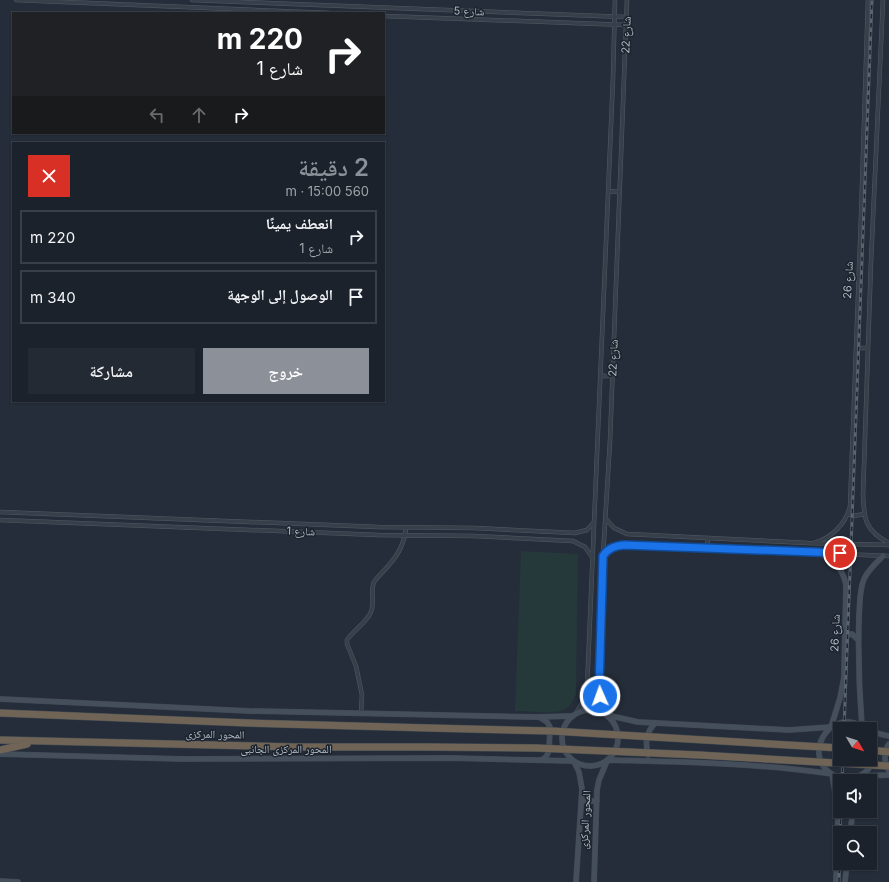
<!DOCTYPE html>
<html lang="ar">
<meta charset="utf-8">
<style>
body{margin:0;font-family:Inter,"Noto Naskh Arabic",sans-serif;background:#242a33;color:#f1f3f6;direction:rtl;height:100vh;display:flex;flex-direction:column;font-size:15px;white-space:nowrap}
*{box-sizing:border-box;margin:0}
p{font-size:13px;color:#a0a4a9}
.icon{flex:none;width:22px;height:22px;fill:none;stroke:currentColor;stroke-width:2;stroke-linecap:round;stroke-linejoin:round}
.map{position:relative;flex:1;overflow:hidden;direction:ltr}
.details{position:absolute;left:12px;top:142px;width:373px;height:260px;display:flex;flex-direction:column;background:#1b222b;border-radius:0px;box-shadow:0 1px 3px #0004,0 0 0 1px #393f47;direction:rtl}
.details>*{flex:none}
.top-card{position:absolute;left:12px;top:12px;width:373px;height:122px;border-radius:0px;box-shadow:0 1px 3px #0004,0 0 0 1px #393f47;direction:rtl;background:#202124;color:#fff;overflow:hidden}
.needle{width:26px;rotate:129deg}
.buttons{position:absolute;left:833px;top:722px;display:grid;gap:8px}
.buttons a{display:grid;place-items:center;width:44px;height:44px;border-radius:0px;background:#1b222b;box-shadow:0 1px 3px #0004,0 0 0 1px #393f47;font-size:20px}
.pin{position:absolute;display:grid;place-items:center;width:34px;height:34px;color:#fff;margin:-17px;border:2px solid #fff;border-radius:50%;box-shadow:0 1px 4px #0007}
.me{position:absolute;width:44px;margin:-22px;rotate:358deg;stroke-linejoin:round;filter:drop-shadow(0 0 3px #0008)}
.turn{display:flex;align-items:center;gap:14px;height:84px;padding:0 16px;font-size:18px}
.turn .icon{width:52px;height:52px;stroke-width:2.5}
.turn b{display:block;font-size:28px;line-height:34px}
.lanes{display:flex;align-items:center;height:38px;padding:0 16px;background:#0003;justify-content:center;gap:20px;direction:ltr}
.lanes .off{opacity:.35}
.round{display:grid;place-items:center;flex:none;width:42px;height:42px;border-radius:0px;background:#242a33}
.overview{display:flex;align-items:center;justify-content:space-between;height:68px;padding:0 16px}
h1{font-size:24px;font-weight:600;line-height:30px;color:#8c9099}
.action{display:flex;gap:8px;margin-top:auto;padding:8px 16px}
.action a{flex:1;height:46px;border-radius:0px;background:#8c9099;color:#fff;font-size:16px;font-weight:600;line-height:46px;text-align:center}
.action a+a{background:#242a33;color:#f1f3f6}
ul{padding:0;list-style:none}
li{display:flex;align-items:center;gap:12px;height:54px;margin:0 8px 6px;padding:0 8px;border:2px solid #393f47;border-radius:0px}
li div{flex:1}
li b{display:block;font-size:15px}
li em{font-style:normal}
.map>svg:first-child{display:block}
.green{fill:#25393a}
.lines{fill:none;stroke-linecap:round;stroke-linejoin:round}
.street-casing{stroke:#525a64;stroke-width:4.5}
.secondary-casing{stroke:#404852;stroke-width:6}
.highway-casing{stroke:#424a54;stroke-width:8}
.street{stroke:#373f4a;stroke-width:3.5}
.secondary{stroke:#454f5c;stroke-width:5}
.highway{stroke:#6f6455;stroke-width:7}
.rail-casing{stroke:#596470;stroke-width:3}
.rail{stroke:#1c242e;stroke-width:1.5;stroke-dasharray:4.5;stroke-linecap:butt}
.highway-bridge-casing{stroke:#424a54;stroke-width:8;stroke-linecap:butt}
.highway-bridge{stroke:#6f6455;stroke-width:7}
.route-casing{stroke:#114b97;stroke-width:10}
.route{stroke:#1a73e8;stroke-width:7}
.labels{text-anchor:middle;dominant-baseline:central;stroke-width:3;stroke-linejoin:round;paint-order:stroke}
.street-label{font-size:11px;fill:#b2bac5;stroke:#1c242e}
</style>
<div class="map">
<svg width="889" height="882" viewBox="0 0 889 882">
<rect width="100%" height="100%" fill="#242d39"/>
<path class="green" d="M521 551 578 554 576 694C573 700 570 707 564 710 555 714 526 711 515 711Z"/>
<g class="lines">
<g class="street-casing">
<path id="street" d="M16 0 329 13
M192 0 626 17
M883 0 871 262 863 495C864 519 865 531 889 543
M384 16 626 25
M608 191 619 192
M856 348H868
M600 376H612
M0 512 378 527 475 528 575 533 587 530 594 522
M848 514 854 516 864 514
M606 519 614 528 627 534 808 543 889 545
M0 520 378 535 474 536 573 541 585 547 592 557
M814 543C831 538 845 525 850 507L861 217 868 0
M707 549 708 538
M603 555 613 547 624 545 889 556
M587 689H599
M361 713 362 695 356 666 347 644V640C354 630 366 623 371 612 375 602 370 591 374 582 378 576 384 571 389 565 398 555 405 541 406 527
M576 713 584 700 587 689 613 78 615 0
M607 715 602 702 599 689 603 556 610 441 627 0"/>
</g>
<g class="secondary-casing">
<path id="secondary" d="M846 637 848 635 852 634 858 640
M0 699 249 711 537 717 571 716
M562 738a28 28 0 1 1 56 0a28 28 0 1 1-56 0Z
M607 715 638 722 789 730 831 727 840 698 844 677 846 585C843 568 831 557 815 552
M539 717 547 722 550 727 549 751 546 757 542 760
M863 727C828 706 800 759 835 776 842 779 851 779 859 776 876 768 879 748 870 734
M868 729 862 727C859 690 858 653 859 616 860 604 859 591 864 579 868 570 876 563 883 556
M870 730 880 734 889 736
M889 744C883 753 884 762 889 771
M0 754 182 759 450 758 573 761
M648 755C645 742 646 733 655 723
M608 760C682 762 759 763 832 774L837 805 838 820 836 882
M574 762 579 772 582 789 576 882
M857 781 859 776 889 775
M582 801H597
M850 833 853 811
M0 881 18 882
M594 882 597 790 599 780 607 761
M845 882 847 863"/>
</g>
<g class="highway-casing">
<path id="highway" d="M0 713 248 723 429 728
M0 740 295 747H429
M0 750 27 744"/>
</g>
<use href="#street" class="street"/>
<use href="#secondary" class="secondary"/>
<use href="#highway" class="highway"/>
<g class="rail-casing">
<path id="rail" d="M844 729 872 0
M842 781 843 759
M840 833 841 811
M839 882 840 845"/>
</g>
<use href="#rail" class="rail"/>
<g class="highway-bridge-casing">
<path id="highway-bridge" d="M429 728 552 731 840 748
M429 747 536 748 699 755 889 766
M870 750 889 752"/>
</g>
<use href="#highway-bridge" class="highway-bridge"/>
</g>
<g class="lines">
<g class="route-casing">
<path id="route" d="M600 696 599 689 603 556C608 548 615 546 624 545L840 553"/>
</g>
<use href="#route" class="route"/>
</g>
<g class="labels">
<g class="street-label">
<text transform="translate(469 11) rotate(2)">شارع 5</text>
<text transform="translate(626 35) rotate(-88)">شارع 22</text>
<text transform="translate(848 280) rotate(-87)">شارع 26</text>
<text transform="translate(613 358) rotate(-88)">شارع 22</text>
<text transform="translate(301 531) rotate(2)">شارع 1</text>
<text transform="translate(835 633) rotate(-88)">شارع 26</text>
<text transform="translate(215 734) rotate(1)">المحور المركزى</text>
<text x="286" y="749">المحور المركزى الجانبى</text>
<text transform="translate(585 820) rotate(-87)">المحور المركزى</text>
</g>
</g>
</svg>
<div class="buttons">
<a><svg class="needle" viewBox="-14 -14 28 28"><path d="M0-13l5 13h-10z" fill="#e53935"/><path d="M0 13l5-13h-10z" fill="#a0a4a9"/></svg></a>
<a><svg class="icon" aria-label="sound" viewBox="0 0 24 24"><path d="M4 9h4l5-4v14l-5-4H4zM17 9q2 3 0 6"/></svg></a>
<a><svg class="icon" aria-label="search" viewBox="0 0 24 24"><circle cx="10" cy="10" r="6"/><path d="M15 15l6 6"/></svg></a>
</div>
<div class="pin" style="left:840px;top:553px;background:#d93025"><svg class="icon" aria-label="arrive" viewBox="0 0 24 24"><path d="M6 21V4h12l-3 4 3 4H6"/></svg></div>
<svg class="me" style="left:600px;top:696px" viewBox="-20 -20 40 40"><circle r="17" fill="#1a73e8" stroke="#fff" stroke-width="3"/><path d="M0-11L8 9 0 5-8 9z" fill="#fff"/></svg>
<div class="top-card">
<div class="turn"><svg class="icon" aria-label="right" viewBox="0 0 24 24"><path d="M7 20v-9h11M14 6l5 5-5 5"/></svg><div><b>220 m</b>شارع 1</div></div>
<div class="lanes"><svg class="icon off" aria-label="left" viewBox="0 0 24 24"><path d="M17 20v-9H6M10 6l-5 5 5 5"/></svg><svg class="icon off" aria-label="ahead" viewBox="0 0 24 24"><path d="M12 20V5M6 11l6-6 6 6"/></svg><svg class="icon" aria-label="right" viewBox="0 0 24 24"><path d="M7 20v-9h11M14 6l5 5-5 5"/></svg></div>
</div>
<section class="details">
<div class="overview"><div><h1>2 دقيقة</h1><p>560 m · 15:00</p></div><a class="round" style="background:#d93025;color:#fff"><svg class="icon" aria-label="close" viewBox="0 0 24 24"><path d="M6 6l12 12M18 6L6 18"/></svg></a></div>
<ul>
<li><svg class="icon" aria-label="right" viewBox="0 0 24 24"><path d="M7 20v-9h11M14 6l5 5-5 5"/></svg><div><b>انعطف يمينًا</b><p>شارع 1</p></div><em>220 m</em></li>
<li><svg class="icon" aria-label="arrive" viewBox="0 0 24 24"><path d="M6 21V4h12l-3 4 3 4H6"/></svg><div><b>الوصول إلى الوجهة</b></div><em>340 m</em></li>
</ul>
<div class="action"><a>خروج</a><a>مشاركة</a></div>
</section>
</div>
